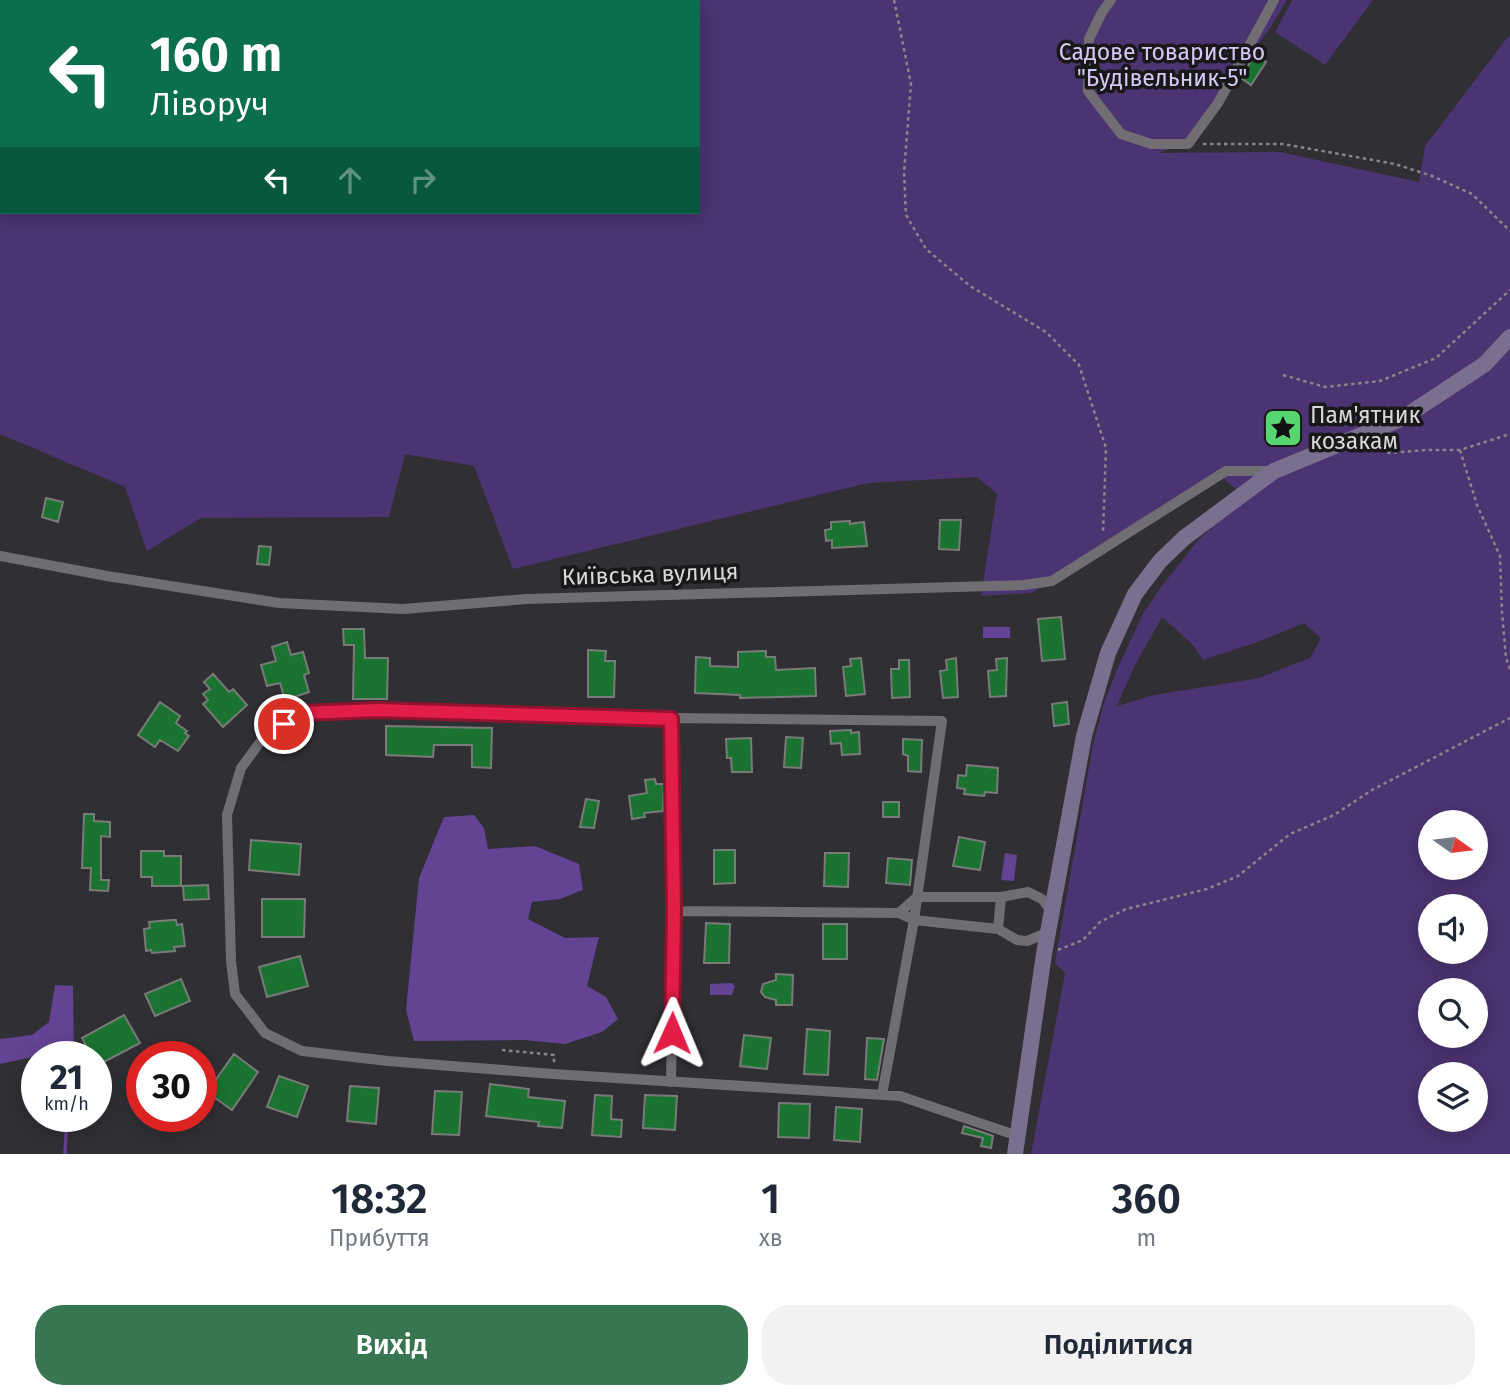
<!DOCTYPE html>
<html lang="uk">
<meta charset="utf-8">
<style>
body{margin:0;font-family:"Fira Sans",sans-serif;background:#f2f2f3;color:#1f2937;height:100vh;display:flex;flex-direction:column;font-size:26px;white-space:nowrap}
*{box-sizing:border-box;margin:0}
p{font-size:23px;color:#747a83}
.icon{flex:none;width:38px;height:38px;fill:none;stroke:currentColor;stroke-width:2;stroke-linecap:round;stroke-linejoin:round}
.map{position:relative;height:1154px;overflow:hidden}
.details{display:flex;flex-direction:column;background:#fff;flex:1}
.details>*{flex:none}
.top-card{position:absolute;left:0px;top:0px;width:700px;height:214px;box-shadow:0 4px 18px #0003;background:#0b6e4f;color:#fff;overflow:hidden}
.needle{width:46px;rotate:104deg}
.fabs{position:absolute;left:1418px;top:810px;display:grid;gap:14px}
.fabs a{display:grid;place-items:center;width:70px;height:70px;border-radius:50%;background:#fff;box-shadow:0 4px 18px #0003;font-size:35px}
.speed{position:absolute;left:21px;top:1041px;display:flex;gap:14px;font-size:35px;font-weight:700;text-align:center}
.speed>*{display:grid;place-content:center;width:91px;height:91px;border-radius:50%;background:#fff;box-shadow:0 4px 18px #0003;line-height:1}
.speed small{font-size:18px;font-weight:400}
.speed .limit{border:10px solid #d22;background:#fff;color:#111}
.pin{position:absolute;display:grid;place-items:center;width:60px;height:60px;color:#fff;margin:-30px;border:4px solid #fff;border-radius:50%;box-shadow:0 2px 7px #0007}
.me{position:absolute;width:77px;margin:-38px;rotate:1deg;stroke-linejoin:round;filter:drop-shadow(0 0 5px #0008)}
.turn{display:flex;align-items:center;gap:24px;height:147px;padding:0 35px;font-size:32px}
.turn .icon{width:91px;height:91px;stroke-width:2.5}
.turn b{display:block;font-size:49px;line-height:60px}
.lanes{display:flex;align-items:center;height:66px;padding:0 35px;background:#0003;justify-content:center;gap:35px;direction:ltr}
.lanes .off{opacity:.35}
.eta{display:flex;justify-content:space-evenly;align-items:center;height:119px;text-align:center}
.eta b{font-size:42px;font-weight:600;line-height:49px}
.button{display:flex;gap:14px;margin-top:auto;padding:14px 35px}
.button a{flex:1;height:80px;border-radius:28px;background:#387651;color:#fff;font-size:28px;font-weight:600;line-height:80px;text-align:center}
.button a+a{background:#f2f2f3;color:#1f2937}
.map>svg:first-child{display:block}
.green{fill:#4c3372;fill-rule:evenodd}
.water{fill:#634394}
.lines{fill:none;stroke-linecap:round;stroke-linejoin:round}
.stream{stroke:#634394;stroke-width:3.5}
.building{fill:#1b7331;stroke:#787b78;stroke-width:2}
.path{stroke:#878689;stroke-width:2.5;stroke-dasharray:3.5 3.5;stroke-linecap:butt}
.street{stroke:#706e73;stroke-width:10}
.secondary{stroke:#7a6f8e;stroke-width:16}
.route-casing{stroke:#92132f;stroke-width:18}
.route{stroke:#e11d48;stroke-width:12}
.labels{text-anchor:middle;dominant-baseline:central;stroke-width:7;stroke-linejoin:round;paint-order:stroke}
.park-label{font-size:23px;fill:#d6c8f5;stroke:#181819}
.poi-label{font-size:23px;fill:#d8d8da;stroke:#181819;text-anchor:start}
.street-label{font-size:23px;fill:#d8d8da;stroke:#181819}
</style>
<div class="map">
<svg width="1510" height="1154" viewBox="0 0 1510 1154">
<rect width="100%" height="100%" fill="#302f33"/>
<path class="green" d="M0 0H1287L1270 28 1187 142 1158 153 1280 152 1419 182 1425 146 1510 34V1154H1031L1065 973 1055 963 1093 744 1104 703 1118 667 1143 614 1161 587 1199 539 1228 513 1243 495 1217 473 1032 593 981 596 997 494 977 477 868 483 513 569 474 466 405 454 389 517 201 518 147 551 125 487 0 434ZM2 2H698V212H2ZM1162 617 1193 645 1203 660 1258 642 1304 623 1321 638 1310 658 1259 678 1154 695 1117 706 1134 667ZM1430 822H1475V868H1430ZM1430 906H1475V952H1430ZM1430 990H1475V1036H1430ZM1430 1074H1475V1120H1430Z
M1292 0H1373L1325 65 1275 32Z"/>
<path class="water" d="M983 627H1010V638H983Z
M474 815 484 828 488 849 535 846 579 864 583 890 560 899 532 902 528 919 565 938 599 937 587 986 606 997 618 1019 602 1032 565 1044 524 1040 414 1041 406 1010 419 878 444 817Z
M1005 853 1017 855 1014 881 1001 880Z
M732 983 735 986 732 995H710V984Z
M55 985 73 986 74 1057 37 1056 0 1064V1039L32 1035 49 1022Z"/>
<g class="lines">
<path class="stream" d="M65 1154 67 1116"/>
</g>
<path class="building" d="M1255 54 1266 62 1251 85 1241 78Z
M46 498 63 502 58 522 42 517Z
M940 520H961L959 550 939 549Z
M850 521V524L864 522 867 546 832 548V540L826 541 825 530 831 529V522Z
M259 546 271 547 269 565 257 564Z
M1061 617 1065 659 1042 661 1038 619Z
M343 629H364L365 658H388L387 699H353L354 645H344Z
M287 642 291 655 303 652 309 673 304 675 309 692 285 700 280 683 267 686 261 665 276 661 272 647Z
M588 650 606 651 605 661H615L614 697H588Z
M766 651V657H775L776 670 815 668 816 696 740 698V695L695 693 696 657 710 658V666L738 667V652Z
M861 658 865 694 846 696 843 667 851 666 850 659Z
M956 658 958 697 943 698 940 671 947 670 946 660Z
M1007 658 1006 696 990 697 988 671 997 670 996 659Z
M899 660H909L910 697 892 698 891 669H899Z
M213 674 229 692 233 689 247 705 223 727 203 704 208 700 203 694 210 689 204 682Z
M160 702 180 716 176 723 187 731 185 733 189 736 178 751 160 740 155 747 138 735Z
M1067 702 1069 724 1054 726 1052 704Z
M386 726 492 728 491 768 472 767V745H434L433 757 386 755Z
M851 730V733L859 732 860 754 842 755 841 743 831 744 830 731Z
M786 737 803 738 801 768 784 767Z
M751 738 752 772H732L731 758H727L726 739Z
M903 739 922 740 921 772 908 771V756L903 754Z
M967 765 998 768 997 793 985 792 984 796 964 794 965 789 957 788 958 775 966 776Z
M655 779 656 784H664L663 811 644 813 645 817 632 819 629 796 647 793 645 780Z
M586 799 599 801 594 828 580 827Z
M883 802H899V817H883Z
M84 814H94V821L110 822V837L101 836V880H109L108 891 90 890 91 868H82Z
M959 837 985 842 980 870 953 866Z
M251 840 301 844 299 875 249 870Z
M714 850H735V883L714 884Z
M141 851H164V856H181V886H152V877H141Z
M825 853H849L848 887 824 886Z
M888 858 912 860 910 885 886 883Z
M208 885 209 899 184 900 183 886Z
M262 899H305L304 937H262Z
M172 920H176L177 925 182 924 185 946 174 947 175 951 152 953 151 950 146 951 144 929 150 928 149 922Z
M706 923 730 924 729 963H704Z
M823 924H847V959H823Z
M300 956 308 986 267 997 259 967Z
M776 974 793 975 792 1005H776V1000L765 997 761 992 763 984 776 980Z
M181 979 190 1001 155 1016 145 994Z
M124 1015 140 1043 96 1066V1057H92L82 1038Z
M807 1029 830 1031 828 1075 804 1074Z
M744 1035 771 1038 767 1069 740 1066Z
M867 1038 884 1039 877 1080 865 1079Z
M174 1045 182 1057H155Z
M234 1054 258 1072 232 1110 207 1092Z
M279 1076 308 1086 297 1117 267 1107Z
M490 1084 529 1089 528 1097 565 1101 562 1128 538 1126 539 1122 486 1116Z
M350 1086 379 1088 376 1124 347 1121Z
M435 1091 462 1092 459 1135 432 1134Z
M595 1095 612 1096 611 1119 622 1120 621 1137 592 1135Z
M645 1095 677 1096 675 1130 643 1128Z
M779 1103 810 1104 809 1138 778 1137Z
M836 1107 862 1109 860 1142 834 1140Z
M964 1126 993 1136 991 1148 981 1146 983 1138 962 1133Z"/>
<g class="lines">
<path class="path" d="M894 0 911 84 904 172 906 215 926 249 970 286 1046 332 1079 365 1106 448 1103 534
M1203 144H1283L1395 164 1432 176 1472 194 1510 231
M1283 375 1325 387 1380 381 1436 358 1510 290
M1374 447 1389 453 1426 450H1460L1510 434
M1460 450 1477 505 1500 556 1502 612 1506 658 1510 669
M1058 950 1083 940 1100 922 1126 909 1207 889 1238 876 1290 834 1334 815 1372 790 1510 718
M502 1050 554 1055V1064"/>
<path class="street" d="M1111 0 1102 12 1089 39 1088 91 1121 134 1151 144H1188L1218 103 1274 0
M0 556 107 576 279 603 403 609 527 599 1024 585 1052 581 1226 471H1274
M671 718 674 911 671 1082
M674 911 899 913 914 920 998 929 1017 940 1027 941 1049 932
M899 913 917 897H1001L1028 892 1042 899 1052 912
M998 929 1001 897
M882 1095 914 920 942 721 671 718 377 710 303 714 266 734 241 768 227 815 231 961 235 994 265 1033 302 1051 388 1061 553 1074 900 1096 1018 1136"/>
<path class="secondary" d="M1015 1154 1044 954 1084 736 1108 653 1135 594 1160 561 1184 538 1274 471 1403 418 1485 364 1510 337"/>
</g>
<g class="lines">
<g class="route-casing">
<path id="route" d="M284 724 303 713 377 710 671 719 674 911 672 1033"/>
</g>
<use href="#route" class="route"/>
</g>
<defs>
<g id="sight-square" transform="scale(2.0125)"><rect x="-9" y="-9" width="18" height="18" rx="4" fill="#57d570" stroke="#181819"/><path d="M0-6L1.8-2.2L6-1.7L2.9 1.2L3.7 5.4L0 3.3L-3.7 5.4L-2.9 1.2L-6-1.7L-1.8-2.2Z" fill="#111"/></g>
</defs>
<g fill-rule="evenodd">
<use href="#sight-square" x="1283" y="428"/>
</g>
<g class="labels">
<g class="park-label">
<text x="1162" y="52">Садове товариство<tspan x="1162" dy="26">"Будівельник-5"</tspan></text>
</g>
<g class="poi-label">
<text x="1310" y="415">Пам'ятник<tspan x="1310" dy="26">козакам</tspan></text>
</g>
<g class="street-label">
<text transform="translate(650 574) rotate(-2)">Київська вулиця</text>
</g>
</g>
</svg>
<div class="fabs">
<a><svg class="needle" viewBox="-14 -14 28 28"><path d="M0-13l5 13h-10z" fill="#e53935"/><path d="M0 13l5-13h-10z" fill="#747a83"/></svg></a>
<a><svg class="icon" aria-label="sound" viewBox="0 0 24 24"><path d="M4 9h4l5-4v14l-5-4H4zM17 9q2 3 0 6"/></svg></a>
<a><svg class="icon" aria-label="search" viewBox="0 0 24 24"><circle cx="10" cy="10" r="6"/><path d="M15 15l6 6"/></svg></a>
<a><svg class="icon" aria-label="layers" viewBox="0 0 24 24"><path d="M12 4l9 5-9 5-9-5zM3 14l9 5 9-5"/></svg></a>
</div>
<div class="speed"><div>21<small>km/h</small></div><div class="limit">30</div></div>
<div class="pin" style="left:284px;top:724px;background:#d93025"><svg class="icon" aria-label="arrive" viewBox="0 0 24 24"><path d="M6 21V4h12l-3 4 3 4H6"/></svg></div>
<svg class="me" style="left:672px;top:1033px" viewBox="-20 -20 40 40"><path d="M0-17L14 15 0 8-14 15z" fill="#e11d48" stroke="#fff" stroke-width="4"/></svg>
<div class="top-card">
<div class="turn"><svg class="icon" aria-label="left" viewBox="0 0 24 24"><path d="M17 20v-9H6M10 6l-5 5 5 5"/></svg><div><b>160 m</b>Ліворуч</div></div>
<div class="lanes"><svg class="icon" aria-label="left" viewBox="0 0 24 24"><path d="M17 20v-9H6M10 6l-5 5 5 5"/></svg><svg class="icon off" aria-label="ahead" viewBox="0 0 24 24"><path d="M12 20V5M6 11l6-6 6 6"/></svg><svg class="icon off" aria-label="right" viewBox="0 0 24 24"><path d="M7 20v-9h11M14 6l5 5-5 5"/></svg></div>
</div>
</div>
<section class="details">
<div class="eta">
<div><b>18:32</b><p>Прибуття</p></div>
<div><b>1</b><p>хв</p></div>
<div><b>360</b><p>m</p></div>
</div>
<div class="button"><a>Вихід</a><a>Поділитися</a></div>
</section>
